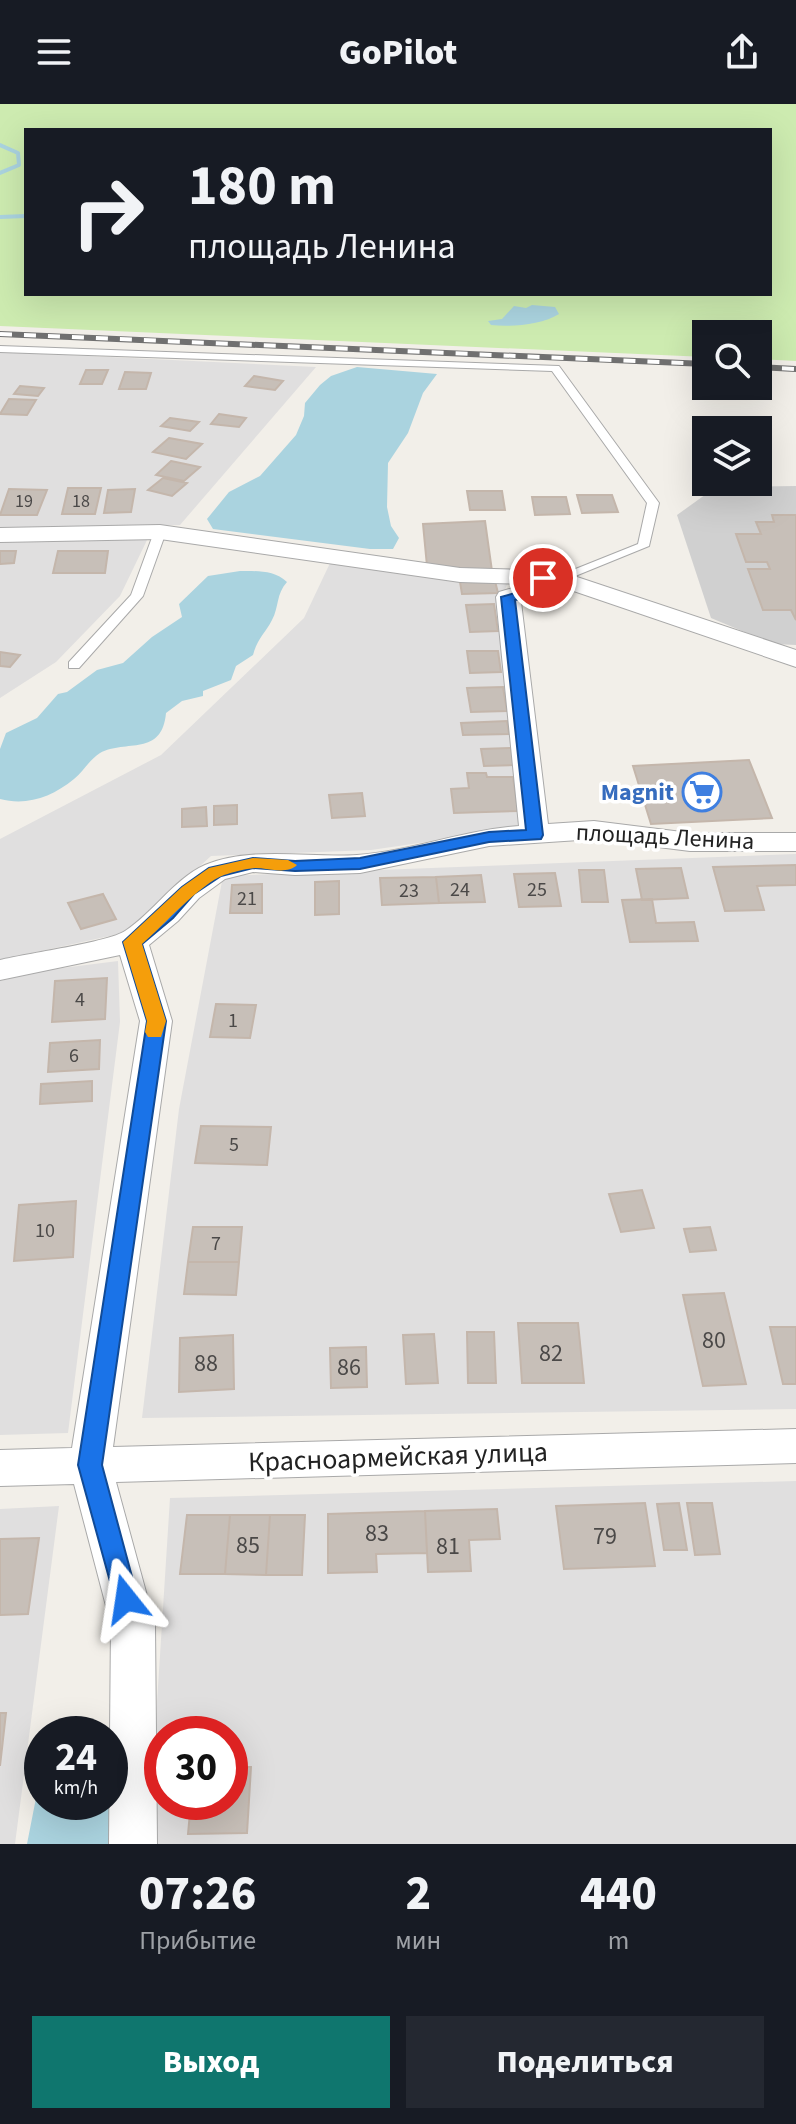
<!DOCTYPE html>
<html lang="ru">
<meta charset="utf-8">
<style>
body{margin:0;font-family:"Source Sans 3",sans-serif;background:#242831;color:#f1f3f6;height:100vh;display:flex;flex-direction:column;font-size:30px;white-space:nowrap}
*{box-sizing:border-box;margin:0}
p{font-size:26px;color:#9ea1a6}
.icon{flex:none;width:44px;height:44px;fill:none;stroke:currentColor;stroke-width:2;stroke-linecap:round;stroke-linejoin:round}
.map{position:relative;height:1740px;overflow:hidden}
.details{display:flex;flex-direction:column;background:#171b24;flex:1}
.details>*{flex:none}
.top-card{position:absolute;left:24px;top:24px;width:748px;height:168px;border-radius:0px;box-shadow:0 8px 32px #0002;background:#171b24;color:#f1f3f6;overflow:hidden}
.buttons{position:absolute;left:692px;top:216px;display:grid;gap:16px}
.buttons a{display:grid;place-items:center;width:80px;height:80px;border-radius:0px;background:#171b24;box-shadow:0 8px 32px #0002;font-size:40px}
.speed{position:absolute;left:24px;top:1612px;display:flex;gap:16px;font-size:40px;font-weight:700;text-align:center}
.speed>*{display:grid;place-content:center;width:104px;height:104px;border-radius:50%;background:#171b24;box-shadow:0 8px 32px #0002;line-height:1}
.speed small{font-size:20px;font-weight:400}
.speed .limit{border:12px solid #d22;background:#fff;color:#111}
.pin{position:absolute;display:grid;place-items:center;width:68px;height:68px;color:#fff;margin:-34px;border:4px solid #fff;border-radius:50%;box-shadow:0 2px 8px #0007}
.me{position:absolute;width:88px;margin:-44px;rotate:345deg;stroke-linejoin:round;filter:drop-shadow(0 0 6px #0008)}
.turn{display:flex;align-items:center;gap:28px;height:168px;padding:0 32px;font-size:36px}
.turn .icon{width:104px;height:104px;stroke-width:2.5}
.turn b{display:block;font-size:56px;line-height:68px}
.eta{display:flex;justify-content:space-evenly;align-items:center;height:136px;text-align:center}
.eta b{font-size:48px;font-weight:800;line-height:56px}
.button{display:flex;gap:16px;margin-top:auto;padding:16px 32px}
.button a{flex:1;height:92px;border-radius:0px;background:#0f766e;color:#fff;font-size:32px;font-weight:800;line-height:92px;text-align:center}
.button a+a{background:#242831;color:#f1f3f6}
header{display:flex;justify-content:space-between;align-items:center;height:104px;padding:0 32px;background:#171b24;font-size:36px;font-weight:800}
.map>svg:first-child{display:block}
.residential{fill:#e0dfdf;fill-rule:evenodd}
.religious{fill:#d0d0d0}
.grass{fill:#cdebb0;fill-rule:evenodd}
.water{fill:#aad3df}
.lines{fill:none;stroke-linecap:round;stroke-linejoin:round}
.stream{stroke:#aad3df;stroke-width:4}
.building{fill:#c7bfb8;stroke:#c4b6ab;stroke-width:2}
.lane-casing{stroke:#a9a9a9;stroke-width:2}
.street-casing{stroke:#a9a9a9;stroke-width:2}
.lane{fill:#fff;fill-rule:evenodd}
.street{fill:#fff;fill-rule:evenodd}
.rail-casing{stroke:#707070;stroke-width:6}
.rail{stroke:#fff;stroke-width:4;stroke-dasharray:12;stroke-linecap:butt}
.route{fill:#1a73e8;stroke:#114b97;stroke-width:2}
.slow{fill:#f59e0b}
.labels{text-anchor:middle;dominant-baseline:central;stroke-width:7;stroke-linejoin:round;paint-order:stroke}
.far-number-label{font-size:18px;fill:#4b4948}
.number-label{font-size:20px;fill:#4b4948}
.shop-label{font-size:24px;font-weight:bold;fill:#366cbe;stroke:#fff;text-anchor:end}
.street-label{font-size:24px;fill:#222;stroke:#fff}
.near-number-label{font-size:24px;fill:#4b4948}
.near-street-label{font-size:28px;fill:#222;stroke:#fff}
</style>
<header><svg class="icon" aria-label="menu" viewBox="0 0 24 24"><path d="M4 6h16M4 12h16M4 18h16"/></svg>GoPilot<svg class="icon" aria-label="share" viewBox="0 0 24 24"><path d="M12 15V3M7 8l5-5 5 5M5 13v7h14v-7"/></svg></header>
<div class="map">
<svg width="796" height="1740" viewBox="0 0 796 1740">
<rect width="100%" height="100%" fill="#f2efe9"/>
<path class="residential" d="M0 249 5 248 316 263 180 421 0 425Z
M148 434 120 492 56 558 0 594V437Z
M331 457 509 475 502 494 522 724 371 746 211 752 128 828 0 856V735L161 651 304 514Z
M796 750V1305L142 1314 179 1005 223 772Z
M118 857 120 918 68 1329 0 1331V877L46 866Z
M796 1377V1740H148L170 1394ZM162 1630H230V1698H162Z
M59 1402 15 1740H0V1405Z"/>
<path class="religious" d="M796 382V541L773 540 711 514 677 411 716 383Z"/>
<path class="grass" d="M0 0H796V257L758 255V230H706V253L0 222ZM26 26H770V190H26Z"/>
<path class="water" d="M532 201 555 203 559 210C542 221 512 223 491 221L488 217 502 215 514 202 526 204Z
M357 263 437 270 423 289 408 329 388 359 387 403 391 422 399 434 393 445H370L213 425 207 415 229 388 260 372 296 331 304 312 305 299 320 281 331 272Z
M240 467C257 467 274 466 287 478 276 490 279 503 272 516 265 530 258 533 253 551L236 562 231 576 203 587V592L182 597 166 609C162 653 126 635 100 649 89 656 84 667 74 675 52 693 27 702 0 695V645L6 629 37 614 58 590 67 588 97 566 123 559 152 533 182 513 179 500 208 472Z
M42 1685V1698H110V1740H27L36 1694Z"/>
<g class="lines">
<path class="stream" d="M0 41 18 49 19 61 0 69
M0 113 26 112"/>
</g>
<path class="building" d="M86 266H108L102 280H80Z
M125 268 151 269 146 285H119Z
M254 272 283 277 275 286 245 282Z
M20 282 44 284 38 292 14 290Z
M9 295 36 296 27 311 0 310Z
M219 310 246 314 239 323 211 320Z
M170 314 199 318 190 327 161 322Z
M169 334 202 340 186 355 153 348Z
M171 357 200 363 184 377 156 371Z
M163 374 187 379 172 392 148 386Z
M68 384H101L95 410H62Z
M9 385 47 386 37 411H0Z
M135 385 131 408 104 409 108 386Z
M467 387H502L505 406H470Z
M577 391H612L618 408 582 409Z
M532 393H566L570 410 535 411Z
M772 411H796V516L791 506H763L748 465H770L767 458H746L736 430H761L756 418H774Z
M485 417 492 467 455 468 427 462 423 420Z
M0 447H16L14 459 0 460Z
M58 447H108L105 469H53Z
M495 477 498 489 462 490 460 478Z
M494 500 498 527 470 528 466 501Z
M467 547H498L501 568 470 569Z
M0 548 20 551 10 563 0 562Z
M503 583 507 607 471 608 467 584Z
M507 617 509 630 463 631 461 619Z
M511 644 514 661 484 662 481 645Z
M749 656 772 714 651 720 633 662Z
M467 669H486L487 673H513L518 707 454 709 451 685 469 684Z
M362 689 365 712 332 714 329 691Z
M237 701V720L214 721V702Z
M206 703 207 722 182 723V705Z
M796 761V781L757 782 764 806 725 807 713 763Z
M681 764 688 794 642 796 636 765Z
M579 766H604L608 798H582Z
M555 769 561 802 519 803 514 770Z
M481 771 485 798 439 799 436 773Z
M436 773 439 799 382 801 380 774Z
M339 777V810L315 811V778Z
M262 780V809H230L232 781Z
M103 790 116 815 81 825 68 799Z
M652 795 656 819 694 818 698 837 630 838 622 796Z
M107 874 105 915 52 918 55 877Z
M216 900 256 901 250 934 210 933Z
M100 936 99 965 48 968 50 939Z
M92 977V997L40 1000 41 980Z
M201 1022 271 1023 267 1061 195 1059Z
M642 1086 654 1124 621 1128 609 1090Z
M76 1097 73 1153 14 1157 19 1101Z
M193 1123H242L239 1158H188Z
M710 1123 716 1146 690 1148 684 1125Z
M188 1158H239L236 1191 184 1190Z
M724 1189 746 1280 703 1282 683 1191Z
M518 1219H578L584 1279H522Z
M770 1223H796V1280H783Z
M467 1228H494L496 1279H468Z
M434 1230 438 1279 406 1280 403 1231Z
M233 1231 234 1285 179 1288 180 1234Z
M366 1243 367 1283 331 1284 330 1244Z
M645 1399 655 1462 564 1465 556 1402Z
M679 1399 687 1446H664L657 1400Z
M687 1399H712L720 1450 695 1451Z
M497 1405 500 1435 469 1436 471 1467 428 1468 425 1407Z
M425 1407 427 1449 376 1450 377 1468 328 1469V1410Z
M187 1411H230L225 1470H180Z
M230 1411H270L266 1471 225 1470Z
M270 1411H305L302 1471H266Z
M39 1434 28 1510 0 1511V1435Z
M0 1609H6L0 1662Z
M230 1663H251L247 1729 188 1730 191 1698H230Z"/>
<g class="lines">
<g class="lane-casing">
<path id="lane" d="M0 242 559 262 659 399 649 442 563 477 559 478 553 474 638 440 647 399 552 267 0 248Z
M160 424 166 428 143 492 79 564H69V558L131 491 154 428Z"/>
</g>
<g class="street-casing">
<path id="street" d="M160 421 460 464 559 467 796 546V563L556 481H551L543 494 521 498 548 720 594 717 690 729H796V747H690L594 735 489 742 360 769 295 771 253 768 225 775 199 794 178 817 149 841 172 917 113 1343 796 1325V1359L116 1378 155 1521 157 1740H109L111 1521 74 1380 0 1382V1346L72 1344 140 917 120 851 0 876V856C24 850 109 838 125 827 153 809 174 775 205 761 250 742 309 754 357 751 411 747 464 726 519 722L496 493 499 488 527 480 460 478 160 435 0 438V424Z"/>
</g>
<use href="#lane" class="lane"/>
<use href="#street" class="street"/>
<g class="rail-casing">
<path id="rail" d="M0 230 706 260
M758 263 796 265"/>
</g>
<use href="#rail" class="rail"/>
</g>
<path class="route" d="M543 470 550 474 539 492 515 496 543 731 541 735 489 738 360 765 295 767 253 764 221 772 194 790 173 814 142 840 166 917 102 1361 138 1495 135 1503 126 1506 117 1503 78 1361 147 917 123 838 182 783 209 764 253 754 295 757 360 754 489 728 526 726 501 493 529 485 538 471Z"/>
<path class="slow" d="M253 754 288 756 297 761C287 771 268 764 255 764 245 765 233 768 224 771 201 779 163 822 142 840L166 917 161 933H148L145 928 147 917 123 838 182 783 209 764Z"/>
<defs>
<g id="supermarket-ring" transform="scale(2)"><circle r="9.5" fill="#fff" stroke="#3f7fe0" stroke-width="1.5"/><path d="M-6-5.5h2.5l.6 2H6L4.5 2H-2.5L-4.4-4H-6ZM-1.5 3.2a1.3 1.3 0 1 0 .1 0ZM3 3.2a1.3 1.3 0 1 0 .1 0Z" fill="#3f7fe0"/></g>
</defs>
<g fill-rule="evenodd">
<use href="#supermarket-ring" x="702" y="688"/>
</g>
<g class="labels">
<g class="far-number-label">
<text x="24" y="397">19</text>
<text x="81" y="397">18</text>
</g>
<g class="number-label">
<text x="460" y="786">24</text>
<text x="537" y="786">25</text>
<text x="409" y="787">23</text>
<text x="247" y="795">21</text>
<text x="80" y="896">4</text>
<text x="233" y="917">1</text>
<text x="74" y="952">6</text>
<text x="234" y="1041">5</text>
<text x="45" y="1127">10</text>
<text x="216" y="1140">7</text>
</g>
<g class="shop-label">
<text x="674" y="688">Magnit</text>
</g>
<g class="street-label">
<text transform="translate(665 733) rotate(3)">площадь Ленина</text>
</g>
<g class="near-number-label">
<text x="714" y="1236">80</text>
<text x="551" y="1249">82</text>
<text x="206" y="1259">88</text>
<text x="349" y="1263">86</text>
<text x="377" y="1429">83</text>
<text x="605" y="1432">79</text>
<text x="248" y="1441">85</text>
<text x="448" y="1442">81</text>
</g>
<g class="near-street-label">
<text transform="translate(398 1353) rotate(-2)">Красноармейская улица</text>
</g>
</g>
</svg>
<div class="buttons">
<a><svg class="icon" aria-label="search" viewBox="0 0 24 24"><circle cx="10" cy="10" r="6"/><path d="M15 15l6 6"/></svg></a>
<a><svg class="icon" aria-label="layers" viewBox="0 0 24 24"><path d="M12 4l9 5-9 5-9-5zM3 14l9 5 9-5"/></svg></a>
</div>
<div class="speed"><div>24<small>km/h</small></div><div class="limit">30</div></div>
<div class="pin" style="left:543px;top:474px;background:#d93025"><svg class="icon" aria-label="arrive" viewBox="0 0 24 24"><path d="M6 21V4h12l-3 4 3 4H6"/></svg></div>
<svg class="me" style="left:126px;top:1495px" viewBox="-20 -20 40 40"><path d="M0-17L14 15 0 8-14 15z" fill="#1a73e8" stroke="#fff" stroke-width="4"/></svg>
<div class="top-card">
<div class="turn"><svg class="icon" aria-label="right" viewBox="0 0 24 24"><path d="M7 20v-9h11M14 6l5 5-5 5"/></svg><div><b>180 m</b>площадь Ленина</div></div>
</div>
</div>
<section class="details">
<div class="eta">
<div><b>07:26</b><p>Прибытие</p></div>
<div><b>2</b><p>мин</p></div>
<div><b>440</b><p>m</p></div>
</div>
<div class="button"><a>Выход</a><a>Поделиться</a></div>
</section>
